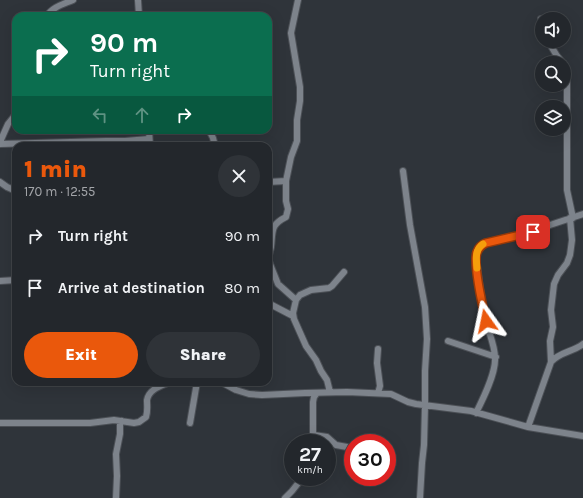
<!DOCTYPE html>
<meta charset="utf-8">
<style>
body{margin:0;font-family:Karla,sans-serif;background:#2f3338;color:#f1f3f6;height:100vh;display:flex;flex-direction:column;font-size:15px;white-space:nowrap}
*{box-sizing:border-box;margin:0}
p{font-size:13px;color:#a3a5a9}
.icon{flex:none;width:22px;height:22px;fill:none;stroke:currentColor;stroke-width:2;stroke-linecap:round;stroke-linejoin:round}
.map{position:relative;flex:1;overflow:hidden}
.sheet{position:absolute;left:12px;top:142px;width:260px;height:244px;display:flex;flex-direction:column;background:#23272c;border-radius:12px;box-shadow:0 4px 16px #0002,0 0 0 1px #404448}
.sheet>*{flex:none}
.hud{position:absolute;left:12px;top:12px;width:260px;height:122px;border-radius:12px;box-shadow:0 4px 16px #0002,0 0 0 1px #404448;background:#0b6e4f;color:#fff;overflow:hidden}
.controls{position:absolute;left:535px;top:12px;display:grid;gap:8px}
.controls a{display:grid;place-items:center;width:36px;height:36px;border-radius:50%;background:#23272c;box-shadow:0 4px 16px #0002,0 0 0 1px #404448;font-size:20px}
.speed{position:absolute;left:284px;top:434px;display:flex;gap:8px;font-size:20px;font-weight:700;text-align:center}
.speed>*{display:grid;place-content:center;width:52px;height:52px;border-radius:50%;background:#23272c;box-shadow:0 4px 16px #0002,0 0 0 1px #404448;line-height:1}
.speed small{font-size:10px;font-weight:400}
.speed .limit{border:6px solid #d22;background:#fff;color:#111}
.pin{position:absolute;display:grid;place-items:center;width:34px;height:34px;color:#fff;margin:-17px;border-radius:8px;box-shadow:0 2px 6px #0006}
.me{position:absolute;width:44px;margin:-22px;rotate:348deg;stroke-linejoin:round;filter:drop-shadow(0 0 3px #0008)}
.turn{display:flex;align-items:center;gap:14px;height:84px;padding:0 12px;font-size:18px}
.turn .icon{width:52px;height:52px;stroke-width:2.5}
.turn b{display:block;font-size:28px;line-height:34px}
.lanes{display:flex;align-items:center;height:38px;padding:0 12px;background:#0003;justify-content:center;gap:20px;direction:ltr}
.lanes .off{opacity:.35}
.round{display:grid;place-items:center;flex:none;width:42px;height:42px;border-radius:21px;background:#2f3338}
.headline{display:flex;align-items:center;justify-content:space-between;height:68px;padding:0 12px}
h1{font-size:24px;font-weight:800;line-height:30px;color:#ea580c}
.primary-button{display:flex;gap:8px;margin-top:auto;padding:8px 12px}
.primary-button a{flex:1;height:46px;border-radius:24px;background:#ea580c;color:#fff;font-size:16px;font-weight:800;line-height:46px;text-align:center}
.primary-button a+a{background:#2f3338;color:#f1f3f6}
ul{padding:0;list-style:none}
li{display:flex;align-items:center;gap:12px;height:52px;padding:0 12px}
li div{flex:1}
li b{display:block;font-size:15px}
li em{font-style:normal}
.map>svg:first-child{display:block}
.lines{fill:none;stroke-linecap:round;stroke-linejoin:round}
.minor-casing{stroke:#4c5056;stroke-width:8}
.minor{stroke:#7d838b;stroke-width:6}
.route-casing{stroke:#983908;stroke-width:10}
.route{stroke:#ea580c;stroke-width:7}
.slow{stroke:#f59e0b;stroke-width:7}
</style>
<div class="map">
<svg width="583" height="498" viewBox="0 0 583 498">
<rect width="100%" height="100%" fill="#2f343a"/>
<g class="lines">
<g class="minor-casing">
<path id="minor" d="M138 0 139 16
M47 16C52 7 64 4 73 0
M541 19 542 24
M548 41 557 56 563 63
M564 64 567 70V190L573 218
M149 130 150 146
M209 130 213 138 215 146
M0 142 8 124 16 114
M0 144 106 141H125L149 139
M403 171 410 225 425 307 427 339 425 371V405L424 445 422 463 420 498
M0 182 7 187 16 191
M268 182 286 181
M268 259C269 255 270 251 271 247 273 231 270 225 286 217L288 209 286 201V181L291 157 297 141V120L300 101V87L291 33 298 0
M268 259 278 284 296 300
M0 281 16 280
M268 303 293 316
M448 341 496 357
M551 362C559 352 573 352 583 344
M196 382 223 383 236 390 249 394 262 395 305 393 347 392 391 394 408 402 416 404 471 411 528 427 583 436
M330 392 327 380 321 371 316 360 306 346 294 319 293 313 296 300 300 295 311 290 329 288 332 286 344 272
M378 393 380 386 377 363 378 349
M476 413C483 399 496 373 495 358 495 346 489 333 486 322 482 306 480 289 478 273 477 266 475 258 477 251 479 247 482 245 486 243L533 232 550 225 583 214
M0 423H90L114 420 134 423 139 422 146 417C148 411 147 406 147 400 149 389 161 386 170 382
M190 423 197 382
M528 427 551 362 550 341 553 327 551 310 554 284 558 275 567 263 570 255 572 240 570 218
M314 435 327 437 336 445 347 447
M313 443V402L314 397 317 393
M116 498 117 476 116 454 120 434V424L122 421
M285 498 292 491 303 477"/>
</g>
<use href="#minor" class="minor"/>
</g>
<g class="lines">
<g class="route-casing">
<path id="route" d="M486 321C483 308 473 263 477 252 479 247 481 245 486 243L533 232"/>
</g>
<use href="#route" class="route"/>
<path class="slow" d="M477 268C476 259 475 249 483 244"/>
</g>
</svg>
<div class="controls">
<a><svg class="icon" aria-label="sound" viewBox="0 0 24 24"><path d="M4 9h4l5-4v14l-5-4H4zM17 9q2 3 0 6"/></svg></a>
<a><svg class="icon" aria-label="search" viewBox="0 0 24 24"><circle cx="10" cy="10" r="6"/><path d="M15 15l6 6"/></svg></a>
<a><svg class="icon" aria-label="layers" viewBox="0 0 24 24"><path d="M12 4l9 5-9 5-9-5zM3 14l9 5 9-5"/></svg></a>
</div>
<div class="speed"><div>27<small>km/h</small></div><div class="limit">30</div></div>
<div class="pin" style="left:533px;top:232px;background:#d93025"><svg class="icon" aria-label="arrive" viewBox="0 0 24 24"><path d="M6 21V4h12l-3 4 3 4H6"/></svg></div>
<svg class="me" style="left:486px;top:321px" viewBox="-20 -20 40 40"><path d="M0-17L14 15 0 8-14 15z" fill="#ea580c" stroke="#fff" stroke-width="4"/></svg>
<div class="hud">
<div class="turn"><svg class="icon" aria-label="right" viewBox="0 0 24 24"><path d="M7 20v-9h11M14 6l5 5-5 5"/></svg><div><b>90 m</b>Turn right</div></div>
<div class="lanes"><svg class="icon off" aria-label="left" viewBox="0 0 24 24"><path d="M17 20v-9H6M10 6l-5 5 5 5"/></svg><svg class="icon off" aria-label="ahead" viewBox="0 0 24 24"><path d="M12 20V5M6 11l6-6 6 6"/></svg><svg class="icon" aria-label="right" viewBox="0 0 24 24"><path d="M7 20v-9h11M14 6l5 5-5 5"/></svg></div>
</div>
<section class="sheet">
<div class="headline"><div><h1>1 min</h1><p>170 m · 12:55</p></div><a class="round"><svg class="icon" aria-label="close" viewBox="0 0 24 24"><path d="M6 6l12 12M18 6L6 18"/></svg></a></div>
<ul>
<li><svg class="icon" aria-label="right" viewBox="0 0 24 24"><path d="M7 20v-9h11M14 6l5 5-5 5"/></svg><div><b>Turn right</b></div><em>90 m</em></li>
<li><svg class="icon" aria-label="arrive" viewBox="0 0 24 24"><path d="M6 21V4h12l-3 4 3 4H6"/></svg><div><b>Arrive at destination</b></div><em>80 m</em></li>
</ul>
<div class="primary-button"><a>Exit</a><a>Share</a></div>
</section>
</div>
